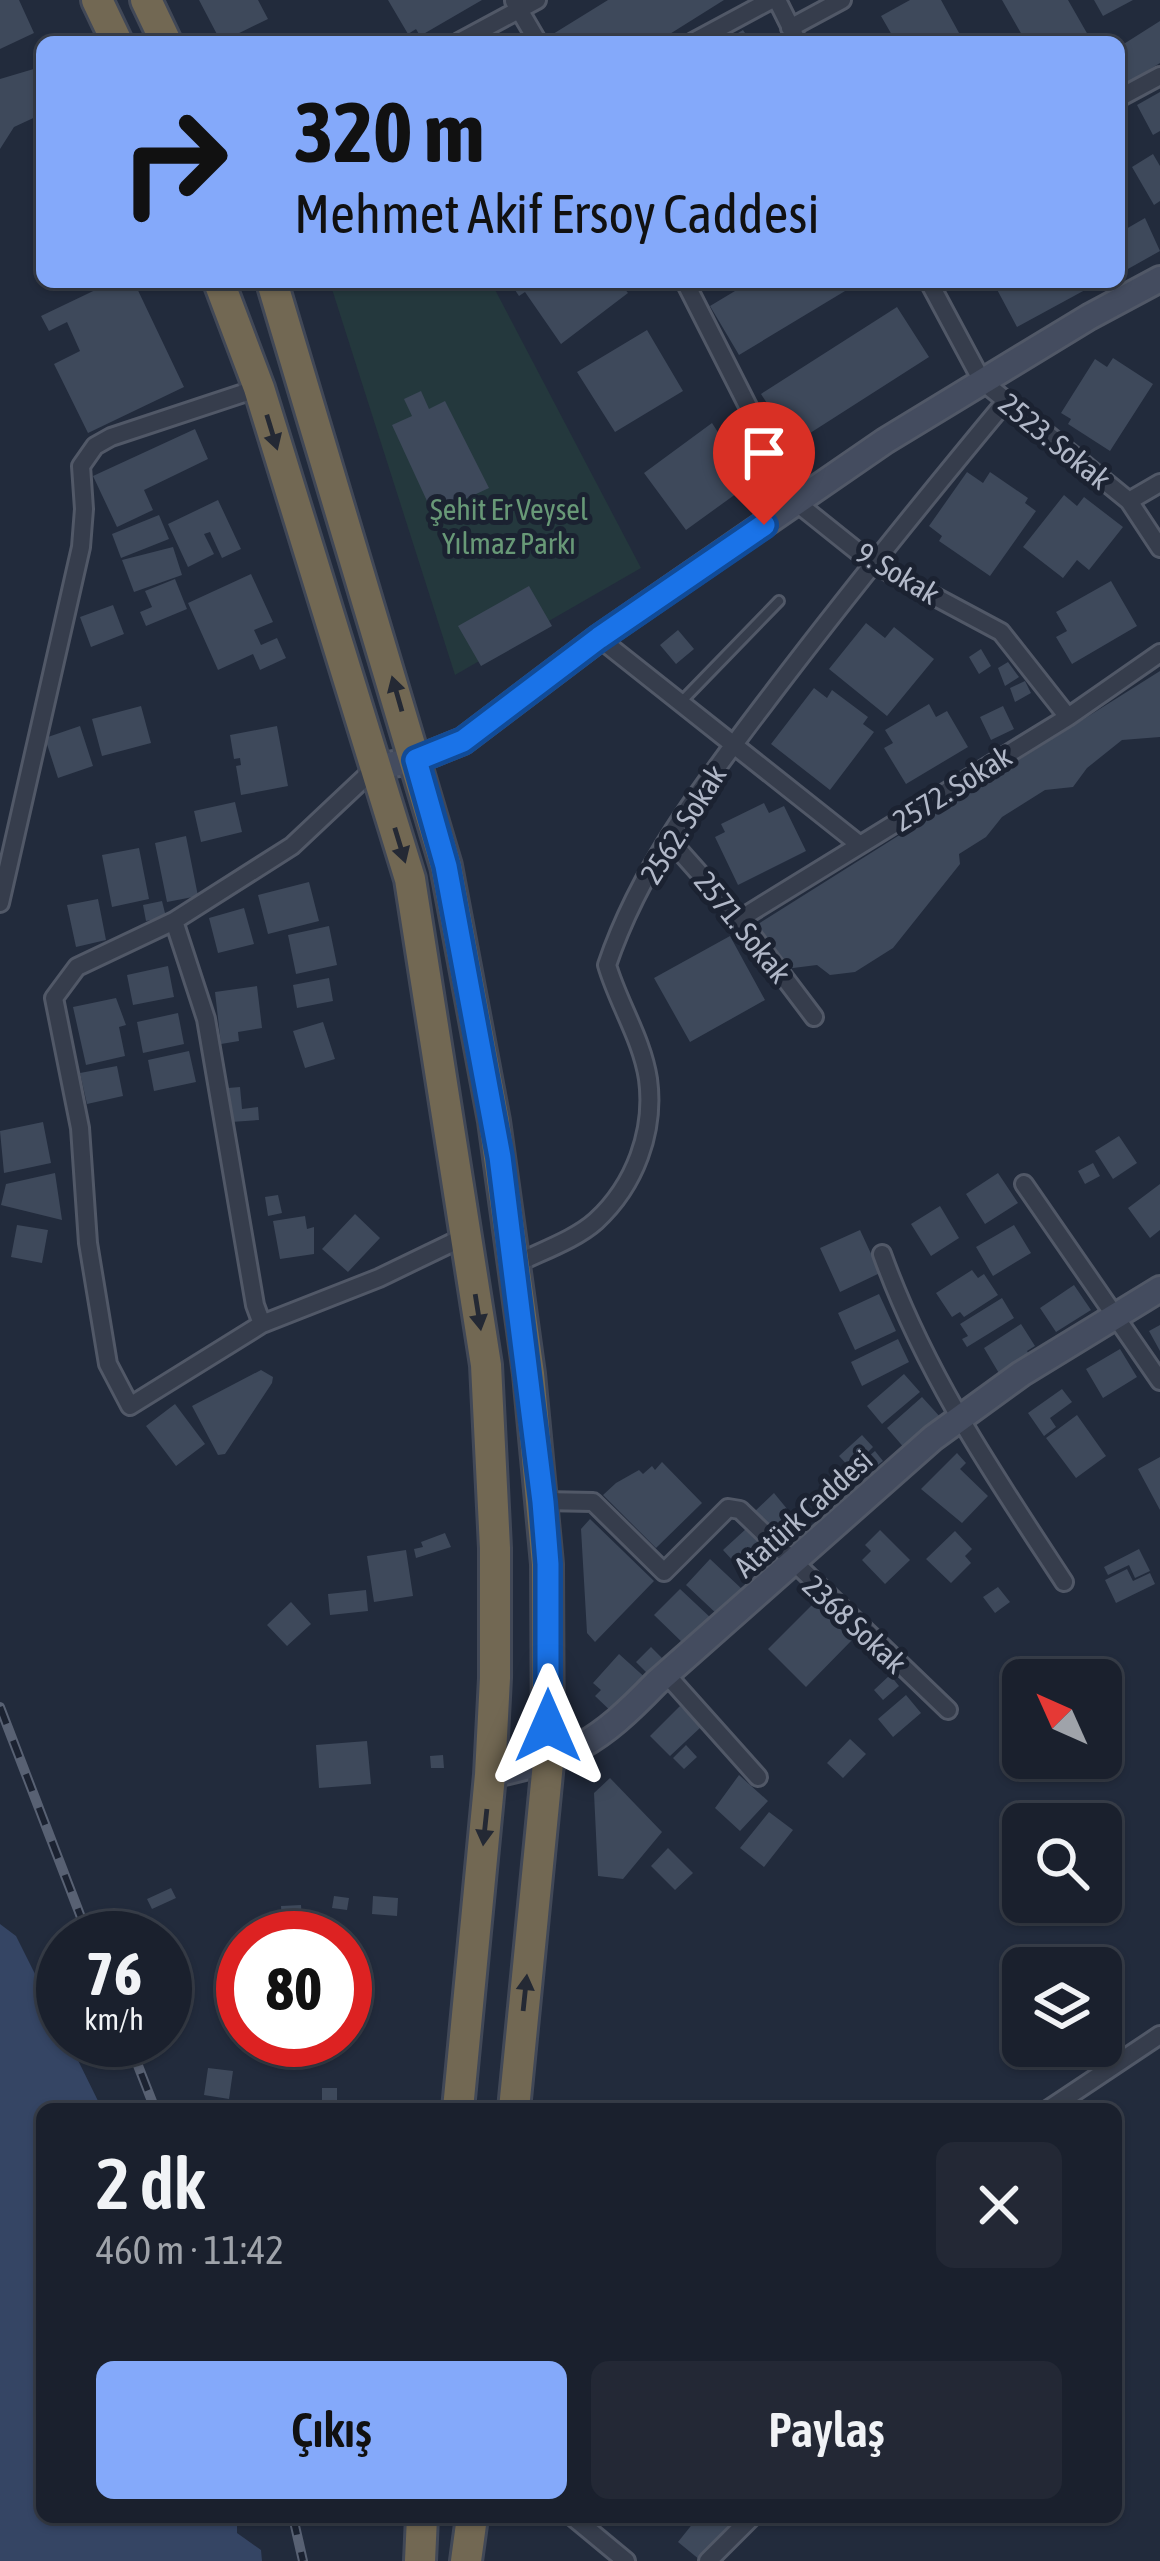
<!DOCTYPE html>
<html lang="tr">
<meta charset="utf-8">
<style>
body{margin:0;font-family:"Asap Condensed",sans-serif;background:#232835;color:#f1f3f6;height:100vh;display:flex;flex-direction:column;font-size:45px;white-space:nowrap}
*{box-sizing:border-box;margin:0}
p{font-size:39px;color:#9fa3aa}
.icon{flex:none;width:66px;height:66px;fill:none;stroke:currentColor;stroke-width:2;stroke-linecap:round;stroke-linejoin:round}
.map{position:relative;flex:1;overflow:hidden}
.side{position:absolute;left:36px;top:2103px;width:1086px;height:420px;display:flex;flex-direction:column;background:#1a202d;border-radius:18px;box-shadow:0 3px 9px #0004,0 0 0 3px #383e49}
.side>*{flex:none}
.hud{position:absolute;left:36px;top:36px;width:1089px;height:252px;border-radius:18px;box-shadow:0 3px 9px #0004,0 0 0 3px #383e49;background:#84a9fa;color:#111;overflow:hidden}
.needle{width:78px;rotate:315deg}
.fabs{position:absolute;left:1002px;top:1659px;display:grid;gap:24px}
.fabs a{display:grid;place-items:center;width:120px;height:120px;border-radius:18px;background:#1a202d;box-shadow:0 3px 9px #0004,0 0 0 3px #383e49;font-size:60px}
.speed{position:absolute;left:36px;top:1911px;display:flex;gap:24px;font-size:60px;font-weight:700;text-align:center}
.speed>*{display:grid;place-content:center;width:156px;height:156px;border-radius:50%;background:#1a202d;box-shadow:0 3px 9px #0004,0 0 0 3px #383e49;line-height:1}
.speed small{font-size:30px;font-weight:400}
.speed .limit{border:18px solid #d22;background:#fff;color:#111}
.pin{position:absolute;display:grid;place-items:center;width:102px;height:102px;color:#fff;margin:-123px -51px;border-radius:50% 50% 50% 0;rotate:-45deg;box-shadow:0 0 12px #0007}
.pin .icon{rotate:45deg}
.me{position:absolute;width:132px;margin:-66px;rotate:0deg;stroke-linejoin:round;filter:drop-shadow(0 0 9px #0008)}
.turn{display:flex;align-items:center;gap:42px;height:252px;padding:0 60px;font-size:54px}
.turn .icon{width:156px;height:156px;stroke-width:2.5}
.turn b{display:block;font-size:84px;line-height:102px}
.round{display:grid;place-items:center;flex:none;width:126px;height:126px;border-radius:18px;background:#232835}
.summary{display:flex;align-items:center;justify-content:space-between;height:204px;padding:0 60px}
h1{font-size:72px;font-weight:600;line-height:90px}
.primary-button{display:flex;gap:24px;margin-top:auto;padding:24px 60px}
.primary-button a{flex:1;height:138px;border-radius:18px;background:#84a9fa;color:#111;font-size:48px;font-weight:600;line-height:138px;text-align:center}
.primary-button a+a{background:#232835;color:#f1f3f6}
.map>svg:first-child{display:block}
.green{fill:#24383d}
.water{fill:#354564}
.building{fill:#3e495b}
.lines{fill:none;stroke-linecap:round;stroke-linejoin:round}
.lane-casing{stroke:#515867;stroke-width:14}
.street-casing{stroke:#515867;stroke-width:22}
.secondary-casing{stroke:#515867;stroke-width:30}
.highway-casing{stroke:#414857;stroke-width:36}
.lane{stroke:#363d4c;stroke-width:8}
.street{stroke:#363d4c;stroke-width:16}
.secondary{stroke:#444c5f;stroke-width:24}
.highway{stroke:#726853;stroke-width:30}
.rail-casing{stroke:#586173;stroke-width:10}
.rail{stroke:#1b2231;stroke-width:6;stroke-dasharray:18;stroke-linecap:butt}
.oneway{fill:#242934}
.route-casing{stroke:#114b97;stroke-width:30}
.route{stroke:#1a73e8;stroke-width:21}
.labels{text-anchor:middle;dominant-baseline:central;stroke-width:10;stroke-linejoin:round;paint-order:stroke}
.street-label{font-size:30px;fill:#b1b8c8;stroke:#1b2231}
.park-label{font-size:30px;fill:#689977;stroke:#1b2231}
</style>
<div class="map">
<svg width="1160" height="2561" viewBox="0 0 1160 2561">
<rect width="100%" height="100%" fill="#222b3c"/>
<path class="green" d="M337 282H491L641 568 455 675 331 286Z"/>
<path class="water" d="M0 1924 16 1936 63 2030V2040H68L102 2109H42V2517H237V2533L261 2550 262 2561H0Z"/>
<path class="building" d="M0 0H19L34 33 0 49Z
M199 0H258L268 19 221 42Z
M388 0H482L420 36 416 29 408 34Z
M608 0H724L657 42H557L553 34Z
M910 0H941L964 42H896L881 16Z
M1002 0H1068L1092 42H1026Z
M1094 0H1133L1103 16Z
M1160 21V63L1128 83 1119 68V47Z
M743 30 751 42H723Z
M37 68 42 81V114L14 127 0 149V79Z
M1160 92V131L1153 135 1137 105Z
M1153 154 1160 166V201L1154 205 1132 167Z
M1145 218 1160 251 1119 274V233Z
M112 282H134L184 387 88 433 54 364 80 351 67 322 49 331 41 316Z
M517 282H619L628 293 561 344 525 292 519 296 513 287Z
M750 282H860L739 355 710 306Z
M993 282H1027L1032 290 1046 282H1080L1085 290 1017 327Z
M897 307 929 357 793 444 761 394Z
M647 330 683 391 615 432 577 372Z
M1113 358 1153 384 1110 451 1068 424 1071 419 1061 413 1095 359 1107 367Z
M421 391 429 409 445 401 489 488 433 514 392 425 412 416 404 399Z
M712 423 751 483 686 530 644 473Z
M195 429 208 459 144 490 153 510 117 527 93 476Z
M967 472 983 483 990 472 1028 498 1025 503 1036 511 990 576 939 541 942 536 929 526Z
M1064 495 1077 506 1084 497 1123 527 1089 570 1077 560 1063 578 1023 547Z
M218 500 241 549 222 558 210 532 204 534 214 554 188 567 168 524Z
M159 515 169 539 121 558 112 534Z
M173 547 182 575 134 592 122 560Z
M251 574 273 622 254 630 261 645 277 638 286 658 260 670 253 654 218 670 188 603Z
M175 579 187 609 146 626 140 612 152 607 145 591Z
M1111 581 1137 626 1072 664 1056 637 1067 631 1056 612Z
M529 586 552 626 481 666 458 626Z
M113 605 124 634 91 647 80 617Z
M866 623 885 638 894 627 934 659 887 716 829 669Z
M678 630 694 649 676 664 660 645Z
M981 649 991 666 979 674 969 657Z
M1008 662 1019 677 1005 686 998 668Z
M1160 671V737L1122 740 1087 768 1073 787 1045 790 1002 817 986 837 959 854 960 864 893 948 855 972 830 975 817 965 785 969 755 926Z
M1025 681 1031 693 1015 702 1010 688Z
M814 688 827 698 832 690 868 717 863 724 874 732 830 790 771 744Z
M929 704 936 717 947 711 968 747 906 784 884 748 893 743 885 730Z
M141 706 151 743 102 756 92 719Z
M1003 706 1014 729 991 740 980 717Z
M80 726 93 766 58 778 45 738Z
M277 726 288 786 241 795 236 766 241 765 240 758 234 759 230 735Z
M235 802 242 832 201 842 194 811Z
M764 803 769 813 784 806 806 851 738 885 715 837 725 832 721 824Z
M186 836 198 896 167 902 155 843Z
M139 848 149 899 112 907 102 855Z
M309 882 319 921 268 934 258 895Z
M98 899 106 940 76 947 67 905Z
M162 901 166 917 146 921 143 905Z
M244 908 254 944 218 953 209 918Z
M329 926 337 965 296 974 288 935Z
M730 936 765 1000 690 1042 654 978Z
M168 966 174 997 133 1005 127 975Z
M329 978 333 1001 297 1008 293 985Z
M257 986 262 1028 238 1032 239 1041 221 1044 215 992Z
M116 998 126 1025 119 1027 125 1056 86 1065 73 1007Z
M178 1013 184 1044 143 1053 137 1022Z
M323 1022 335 1059 305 1068 293 1031Z
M189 1051 196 1082 154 1091 148 1060Z
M117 1066 123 1096 87 1104 80 1073Z
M240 1087 242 1109 258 1107 259 1120 231 1122 228 1088Z
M43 1122 51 1163 4 1173 0 1131Z
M1119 1136 1137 1163 1113 1179 1095 1151Z
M1093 1163 1100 1176 1085 1184 1078 1171Z
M55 1173 62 1220 1 1205 6 1184Z
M998 1173 1018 1203 985 1224 966 1194Z
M1160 1184V1230L1150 1238 1128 1208Z
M278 1195 282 1213 268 1216 265 1197Z
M940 1206 959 1238 931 1256 911 1224Z
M355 1214 380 1238 348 1272 322 1249Z
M305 1216 307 1229 314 1227V1254L280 1259 273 1221Z
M17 1225 48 1230 42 1263 11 1257Z
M1014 1225 1031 1253 993 1276 976 1247Z
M860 1230 880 1273 840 1292 820 1248Z
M972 1270 978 1278 984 1274 998 1295 964 1317 960 1312 952 1317 936 1293Z
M1074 1285 1091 1310 1056 1332 1040 1308Z
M879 1294 896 1331 855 1350 838 1313Z
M1002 1298 1014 1318 967 1347 962 1339 968 1336 960 1324Z
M1021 1324 1035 1346 1027 1351 1030 1356 1000 1375 984 1348Z
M1160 1325V1351L1149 1331Z
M898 1339 909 1362 862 1386 851 1362Z
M1120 1349 1137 1377 1103 1398 1086 1369Z
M261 1370 273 1377 272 1383 225 1454 218 1455 192 1406Z
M904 1374 920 1392 882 1424 867 1406Z
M1062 1389 1072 1402 1050 1418 1056 1427 1044 1436 1028 1413Z
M922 1397 942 1419 906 1450 887 1428Z
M175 1404 205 1444 176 1466 146 1426Z
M1077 1415 1106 1456 1076 1478 1046 1438Z
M862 1435 873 1447 851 1469 839 1456Z
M875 1451 883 1461 871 1470 863 1461Z
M957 1453 966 1463 960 1469 988 1496 962 1523 921 1489Z
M1160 1457V1510L1138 1469Z
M662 1462 702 1503 656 1548 603 1495 616 1483 639 1470 643 1474 652 1466 655 1470Z
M774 1493 806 1532 792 1545 775 1527 770 1531 753 1513Z
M590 1519 654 1581 595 1642 587 1633 581 1529Z
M747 1528 778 1562 759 1578 751 1570 746 1575 723 1550Z
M880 1530 910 1560 885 1584 862 1560 871 1551 865 1545Z
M955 1531 972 1549 965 1556 971 1563 951 1583 926 1559Z
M445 1533 451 1547 416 1558 414 1549 423 1547 421 1542Z
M1139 1549 1150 1571 1135 1578 1129 1565 1108 1575 1104 1567Z
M406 1550 413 1596 374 1602 367 1556Z
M710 1559 743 1590 719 1616 686 1585Z
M1127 1569 1133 1581 1150 1573 1155 1584 1116 1603 1105 1580Z
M998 1587 1010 1602 995 1613 983 1597Z
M680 1589 712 1619 686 1646 654 1615Z
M366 1590 368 1611 330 1615 328 1594Z
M291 1602 311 1624 287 1646 267 1625Z
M814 1603 852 1640 806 1687 768 1649Z
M651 1647 665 1661 650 1676 636 1662Z
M619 1654 649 1681 616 1716 595 1696 601 1690 593 1683Z
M890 1675 899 1686 883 1700 874 1690Z
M906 1695 921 1713 893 1737 878 1719Z
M680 1706 701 1727 670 1756 650 1736Z
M850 1739 866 1754 843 1778 827 1763Z
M367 1741 371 1784 319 1788 316 1745Z
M686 1745 697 1757 684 1769 673 1758Z
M443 1755 444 1768H431L430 1756Z
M739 1775 768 1801 740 1831 715 1808Z
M610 1778 662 1832 623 1879 598 1876 594 1793Z
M769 1812 793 1830 764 1867 740 1848Z
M668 1848 693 1873 675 1890 651 1866Z
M171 1888 176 1898 152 1909 147 1899Z
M334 1896 349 1898 347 1910 332 1908Z
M373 1896 398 1898 397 1916 372 1914Z
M301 1905 302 1920 282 1922 281 1906Z
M208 2068 233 2071 229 2099 204 2095Z
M322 2088H337V2109H322Z
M698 2517H736L700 2560 678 2542Z"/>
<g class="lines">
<g class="lane-casing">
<path id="lane" d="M680 703 779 601"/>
</g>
<g class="street-casing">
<path id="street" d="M777 0 798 42
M514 1 538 42
M790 28 842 0
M459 42 537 0
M693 42 771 0
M1119 98 1160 76
M685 282 797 503 872 563 1001 632 1068 717
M929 282 982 381 1129 501 1160 548
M1129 501 1160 483
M599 638 860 845
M376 767 292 846 174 921 206 1019 255 1305 262 1324 379 1278 466 1236
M669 839 740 919 814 1017
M0 903 81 547 84 509 81 466 95 446 111 437 259 388
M740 919 1068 717 1160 653
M174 921 77 967 54 998 80 1128 88 1243 108 1364 130 1406 262 1324
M1024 1184 1160 1381
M882 1254C926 1376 994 1475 1064 1582
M514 1265C539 1252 575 1240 596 1221 635 1185 655 1131 648 1079 642 1039 618 1003 607 965 642 861 712 773 778 686 852 589 928 495 1006 401
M543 1501 593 1502 664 1572 728 1508 740 1510 948 1710
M666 1674 758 1777
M1049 2109 1160 2035
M573 2517 626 2561
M708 2561 752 2517"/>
</g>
<g class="secondary-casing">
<path id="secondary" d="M377 767 416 760 463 741 599 638 885 441 1089 317 1160 279
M490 1775C572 1758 598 1743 656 1683L933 1438 1021 1374 1160 1289"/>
</g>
<g class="highway-casing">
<path id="highway" d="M97 0 117 42
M146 0 166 42
M219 282 259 388 410 879 486 1365 495 1548V1678L490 1775 458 2109
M272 282 446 866 494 1121 529 1374 547 1564 548 1763 514 2109
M420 2561 422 2517
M466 2561 472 2517"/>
</g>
<use href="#lane" class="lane"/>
<use href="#street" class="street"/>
<use href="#secondary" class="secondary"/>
<use href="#highway" class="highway"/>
<g class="rail-casing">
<path id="rail" d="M0 1707 89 1938
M128 2040 155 2109
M293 2517 303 2561"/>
</g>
<use href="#rail" class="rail"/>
</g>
<defs><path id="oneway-solid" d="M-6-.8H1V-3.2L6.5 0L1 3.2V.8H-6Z" transform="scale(3)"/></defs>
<g class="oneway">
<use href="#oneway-solid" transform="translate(272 432) rotate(73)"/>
<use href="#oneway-solid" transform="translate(397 694) rotate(-106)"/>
<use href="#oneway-solid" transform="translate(400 845) rotate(73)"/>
<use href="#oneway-solid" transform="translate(478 1312) rotate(81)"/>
<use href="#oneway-solid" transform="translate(485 1827) rotate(96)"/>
<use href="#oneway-solid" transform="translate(525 1993) rotate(-84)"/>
</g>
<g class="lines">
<g class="route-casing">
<path id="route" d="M548 1726V1564L543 1502 500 1157 446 866 416 760 463 741 599 638 764 525"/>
</g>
<use href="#route" class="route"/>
</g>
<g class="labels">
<g class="street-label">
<text transform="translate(1055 441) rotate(39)">2523. Sokak</text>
<text transform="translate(898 573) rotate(31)">9. Sokak</text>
<text transform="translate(952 788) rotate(-32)">2572. Sokak</text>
<text transform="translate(683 824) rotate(-58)">2562. Sokak</text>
<text transform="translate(743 927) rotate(51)">2571. Sokak</text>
<text transform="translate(803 1513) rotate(-42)">Atatürk Caddesi</text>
<text transform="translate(855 1624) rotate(43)">2368 Sokak</text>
</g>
<g class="park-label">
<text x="509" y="509">Şehit Er Veysel<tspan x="509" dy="34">Yılmaz Parkı</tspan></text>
</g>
</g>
</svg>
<div class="fabs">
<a><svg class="needle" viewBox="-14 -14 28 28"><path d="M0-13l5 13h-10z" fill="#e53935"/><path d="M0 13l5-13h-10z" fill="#9fa3aa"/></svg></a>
<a><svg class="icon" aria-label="search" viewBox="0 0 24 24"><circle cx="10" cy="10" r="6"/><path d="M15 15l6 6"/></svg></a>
<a><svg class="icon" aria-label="layers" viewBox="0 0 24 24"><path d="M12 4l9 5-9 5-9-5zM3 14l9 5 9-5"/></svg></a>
</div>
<div class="speed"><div>76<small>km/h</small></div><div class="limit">80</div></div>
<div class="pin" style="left:764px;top:525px;background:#d93025"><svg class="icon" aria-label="arrive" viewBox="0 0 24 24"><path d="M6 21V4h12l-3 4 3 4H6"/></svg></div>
<svg class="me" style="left:548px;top:1726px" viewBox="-20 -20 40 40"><path d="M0-17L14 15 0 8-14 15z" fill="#1a73e8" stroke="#fff" stroke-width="4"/></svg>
<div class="hud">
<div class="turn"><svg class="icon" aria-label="right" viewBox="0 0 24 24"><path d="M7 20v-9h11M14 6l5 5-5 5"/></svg><div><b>320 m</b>Mehmet Akif Ersoy Caddesi</div></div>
</div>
<section class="side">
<div class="summary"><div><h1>2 dk</h1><p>460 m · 11:42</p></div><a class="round"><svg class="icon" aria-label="close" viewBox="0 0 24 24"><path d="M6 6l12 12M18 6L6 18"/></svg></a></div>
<div class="primary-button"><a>Çıkış</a><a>Paylaş</a></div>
</section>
</div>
